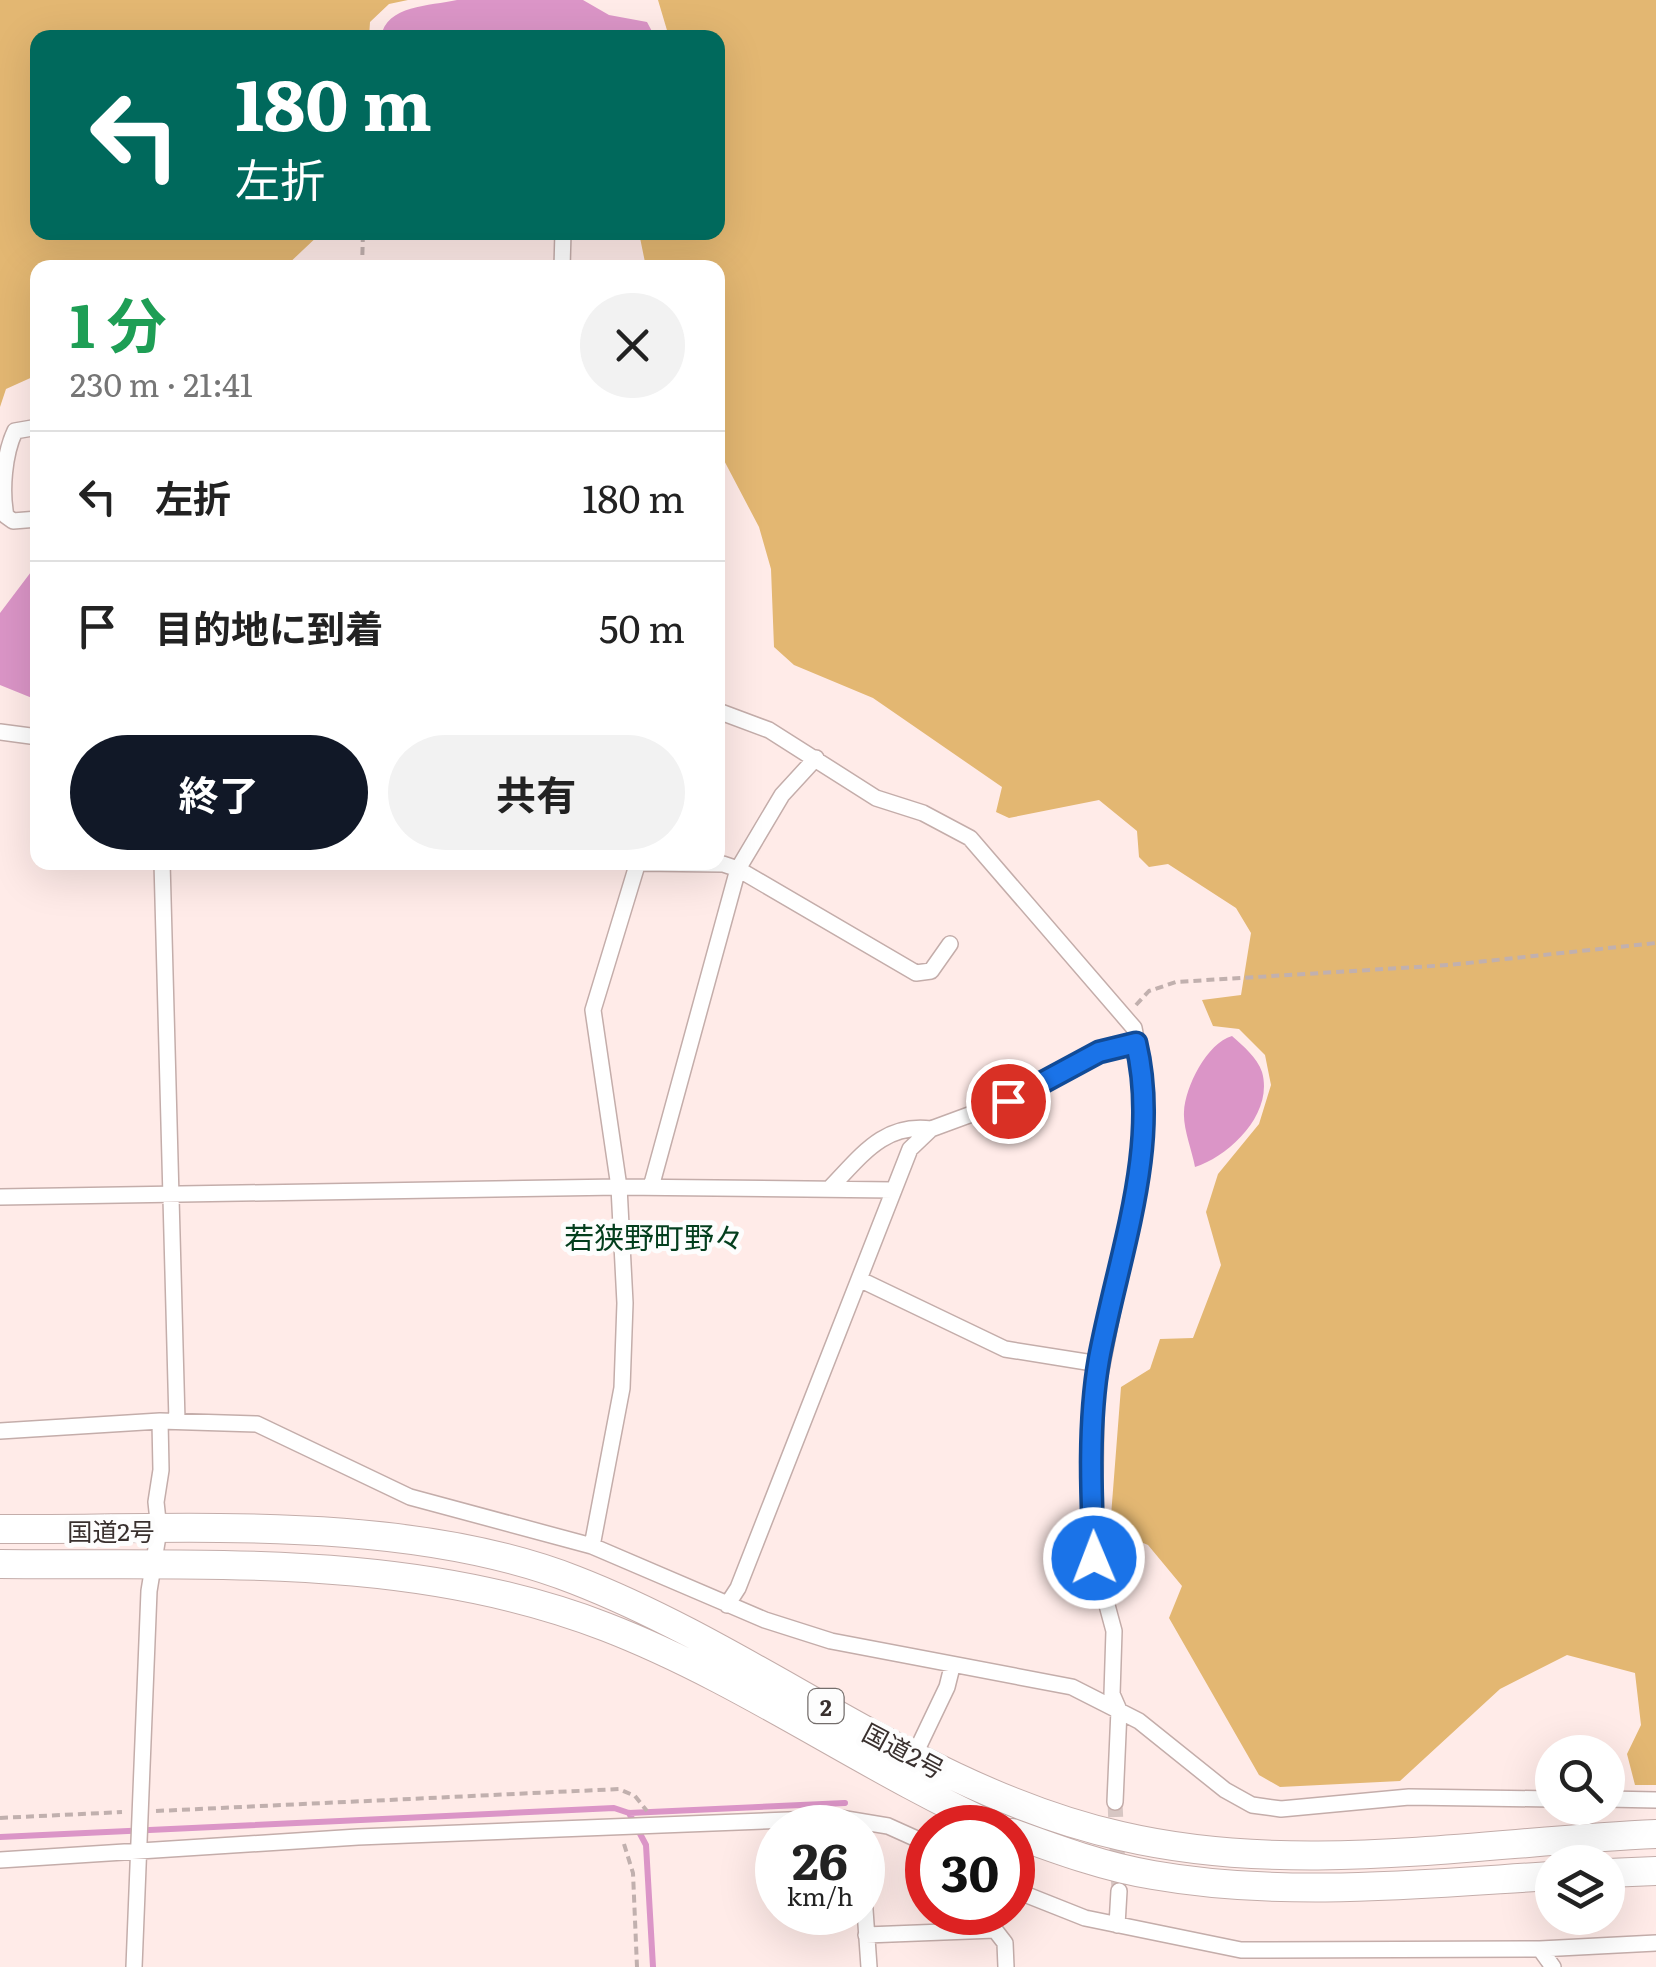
<!DOCTYPE html>
<html lang="ja">
<meta charset="utf-8">
<style>
body{margin:0;font-family:Literata,"Noto Sans JP",serif;background:#f2f2f2;color:#222;height:100vh;display:flex;flex-direction:column;font-size:38px;white-space:nowrap}
*{box-sizing:border-box;margin:0}
p{font-size:32px;color:#767676}
.icon{flex:none;width:55px;height:55px;fill:none;stroke:currentColor;stroke-width:2;stroke-linecap:round;stroke-linejoin:round}
.map{position:relative;flex:1;overflow:hidden}
.side{position:absolute;left:30px;top:260px;width:695px;height:610px;display:flex;flex-direction:column;background:#fff;border-radius:20px;box-shadow:0 10px 40px #0002}
.side>*{flex:none}
.hud{position:absolute;left:30px;top:30px;width:695px;height:210px;border-radius:20px;box-shadow:0 10px 40px #0002;background:#00695c;color:#fff;overflow:hidden}
.fabs{position:absolute;left:1535px;top:1735px;display:grid;gap:20px}
.fabs a{display:grid;place-items:center;width:90px;height:90px;border-radius:50%;background:#fff;box-shadow:0 10px 40px #0002;font-size:50px}
.speed{position:absolute;left:755px;top:1805px;display:flex;gap:20px;font-size:50px;font-weight:700;text-align:center}
.speed>*{display:grid;place-content:center;width:130px;height:130px;border-radius:50%;background:#fff;box-shadow:0 10px 40px #0002;line-height:1}
.speed small{font-size:25px;font-weight:400}
.speed .limit{border:15px solid #d22;background:#fff;color:#111}
.pin{position:absolute;display:grid;place-items:center;width:85px;height:85px;color:#fff;margin:-42px;border:5px solid #fff;border-radius:50%;box-shadow:0 2px 10px #0007}
.me{position:absolute;width:110px;margin:-55px;rotate:359deg;stroke-linejoin:round;filter:drop-shadow(0 0 8px #0008)}
.turn{display:flex;align-items:center;gap:35px;height:210px;padding:0 40px;font-size:45px}
.turn .icon{width:130px;height:130px;stroke-width:2.5}
.turn b{display:block;font-size:70px;line-height:85px}
.round{display:grid;place-items:center;flex:none;width:105px;height:105px;border-radius:52px;background:#f2f2f2}
.head{display:flex;align-items:center;justify-content:space-between;height:170px;padding:0 40px}
h1{font-size:60px;font-weight:700;line-height:75px;color:#1e9e55}
.button{display:flex;gap:20px;margin-top:auto;padding:20px 40px}
.button a{flex:1;height:115px;border-radius:60px;background:#111827;color:#fff;font-size:40px;font-weight:700;line-height:115px;text-align:center}
.button a+a{background:#f2f2f2;color:#222}
ul{padding:0;list-style:none}
li{display:flex;align-items:center;gap:30px;height:130px;padding:0 40px;border-top:2px solid #e0e0e0}
li div{flex:1}
li b{display:block;font-size:38px}
li em{font-style:normal}
.map>svg:first-child{display:block}
.green{fill:#e3b772}
.water{fill:#db95c7}
.lines{fill:none;stroke-linecap:round;stroke-linejoin:round}
.stream{stroke:#db95c7;stroke-width:6}
.street-tunnel{stroke:#d7c6c3;stroke-width:15;stroke-dasharray:15 8;stroke-linecap:butt}
.street-casing{stroke:#c4adaa;stroke-width:18}
.highway-casing{stroke:#c4adaa;stroke-width:30}
.path{stroke:#c1b0ae;stroke-width:4;stroke-dasharray:8 5;stroke-linecap:butt}
.street{stroke:#fff;stroke-width:15}
.highway{stroke:#fff;stroke-width:28}
.route-casing{stroke:#114b97;stroke-width:25}
.route{stroke:#1a73e8;stroke-width:18}
.labels{text-anchor:middle;dominant-baseline:central;stroke-width:10;stroke-linejoin:round;paint-order:stroke}
.shield{fill:#fdfdfd;stroke:#746e6c;stroke-width:2.5}
.shield-label{font-size:22px;font-weight:bold;fill:#39302e}
.street-label{font-size:25px;fill:#39302e;stroke:#fdfdfd}
.quarter-label{font-size:30px;fill:#033e1d;stroke:#fdfdfd}
</style>
<div class="map">
<svg width="1656" height="1967" viewBox="0 0 1656 1967">
<rect width="100%" height="100%" fill="#ffebe8"/>
<path class="green" d="M0 0H408L389 4 370 22 369 37 38 38V232L321 233 285 267 38 268 37 375 6 389 0 407Z
M658 0H1656V1785H1635L1627 1754 1641 1725 1635 1673 1567 1655 1500 1689 1400 1781 1280 1787 1259 1775 1169 1618 1182 1586 1148 1545 1110 1529 1121 1387 1150 1369 1160 1339 1193 1338 1221 1265 1206 1212 1218 1174 1259 1124 1271 1085 1265 1055 1239 1029 1213 1026 1202 1000 1241 995 1251 933 1236 908 1168 864 1149 867 1139 857 1137 831 1099 800 1009 818 996 812 1002 787 873 698 794 665 774 647 771 569 759 527 718 449V268L646 267 639 233 718 232V38L669 37Z"/>
<path class="water" d="M457 0H583L609 15 647 22 655 37H381C386 5 430 6 457 0Z
M37 564V700L0 685V613Z
M1232 1036C1243 1046 1257 1057 1262 1072 1274 1114 1229 1156 1195 1167 1192 1150 1183 1129 1184 1112 1185 1087 1207 1043 1232 1036Z"/>
<g class="lines">
<path class="stream" d="M629 1813 646 1845 653 1967
M0 1837 614 1808 629 1813 845 1803"/>
<path class="street-tunnel" d="M1115 1802 1119 1891"/>
<g class="street-casing">
<path id="street" d="M562 268 563 232
M38 427 15 431C4 454 1 491 6 516L13 521 38 519
M718 711 769 730 876 798 923 813 970 838 1134 1028 1142 1070 1141 1165 1096 1395 1094 1557 1114 1631 1112 1694 1119 1710 1115 1802
M0 732 38 737
M162 862 177 1421
M639 863 723 864 738 869 916 973 931 971 950 944
M651 1187 738 869 782 795 816 758
M831 1187C862 1155 884 1123 931 1129
M0 1197 619 1187 893 1190
M861 1280 1005 1349 1099 1364
M0 1431 160 1421 257 1424 410 1497 592 1546 765 1620 831 1641 1072 1687 1139 1721 1225 1790 1252 1805 1281 1809 1409 1797 1552 1799
M592 1546 622 1388 625 1303 619 1187 593 1010 638 862
M727 1605 738 1588 910 1149 931 1129 1034 1091 1099 1052 1136 1043
M914 1756 947 1687 952 1667
M1608 1799 1656 1800
M0 1860 358 1837 840 1818 888 1826 928 1844
M862 1867 869 1967
M1012 1889 1085 1918 1241 1950 1540 1949 1656 1943
M1117 1925 1119 1891
M866 1935 995 1930 1005 1943 1006 1967
M1540 1949 1553 1967
M134 1967 149 1591 159 1530 156 1502 161 1470 160 1421"/>
</g>
<g class="highway-casing">
<path id="highway" d="M0 1529C181 1530 404 1513 575 1580 763 1653 922 1791 1121 1836 1297 1877 1479 1842 1656 1834
M0 1564C203 1566 413 1552 606 1627 743 1680 864 1768 997 1828
M1012 1833C1058 1850 1105 1867 1153 1875 1283 1898 1421 1884 1552 1876
M1608 1873 1656 1871"/>
</g>
<path class="path" d="M362 268 363 232
M1136 1005 1149 991 1176 982 1449 965 1656 943
M156 1811 619 1789 635 1796 647 1811
M0 1818 122 1812
M624 1844 633 1873 637 1967"/>
<use href="#street" class="street"/>
<use href="#highway" class="highway"/>
</g>
<g class="lines">
<g class="route-casing">
<path id="route" d="M1008 1101 1099 1052 1136 1043C1161 1148 1118 1256 1099 1359 1088 1422 1091 1493 1094 1558"/>
</g>
<use href="#route" class="route"/>
</g>
<g class="labels">
<rect class="shield" x="808.5" y="1689" width="35" height="34" rx="8"/>
<g class="shield-label">
<text x="826" y="1706">2</text>
</g>
<g class="street-label">
<text x="111" y="1530">国道2号</text>
<text transform="translate(904 1750) rotate(28)">国道2号</text>
</g>
<g class="quarter-label">
<text x="654" y="1236">若狭野町野々</text>
</g>
</g>
</svg>
<div class="fabs">
<a><svg class="icon" aria-label="search" viewBox="0 0 24 24"><circle cx="10" cy="10" r="6"/><path d="M15 15l6 6"/></svg></a>
<a><svg class="icon" aria-label="layers" viewBox="0 0 24 24"><path d="M12 4l9 5-9 5-9-5zM3 14l9 5 9-5"/></svg></a>
</div>
<div class="speed"><div>26<small>km/h</small></div><div class="limit">30</div></div>
<div class="pin" style="left:1008px;top:1101px;background:#d93025"><svg class="icon" aria-label="arrive" viewBox="0 0 24 24"><path d="M6 21V4h12l-3 4 3 4H6"/></svg></div>
<svg class="me" style="left:1094px;top:1558px" viewBox="-20 -20 40 40"><circle r="17" fill="#1a73e8" stroke="#fff" stroke-width="3"/><path d="M0-11L8 9 0 5-8 9z" fill="#fff"/></svg>
<div class="hud">
<div class="turn"><svg class="icon" aria-label="left" viewBox="0 0 24 24"><path d="M17 20v-9H6M10 6l-5 5 5 5"/></svg><div><b>180 m</b>左折</div></div>
</div>
<section class="side">
<div class="head"><div><h1>1 分</h1><p>230 m · 21:41</p></div><a class="round"><svg class="icon" aria-label="close" viewBox="0 0 24 24"><path d="M6 6l12 12M18 6L6 18"/></svg></a></div>
<ul>
<li><svg class="icon" aria-label="left" viewBox="0 0 24 24"><path d="M17 20v-9H6M10 6l-5 5 5 5"/></svg><div><b>左折</b></div><em>180 m</em></li>
<li><svg class="icon" aria-label="arrive" viewBox="0 0 24 24"><path d="M6 21V4h12l-3 4 3 4H6"/></svg><div><b>目的地に到着</b></div><em>50 m</em></li>
</ul>
<div class="button"><a>終了</a><a>共有</a></div>
</section>
</div>
